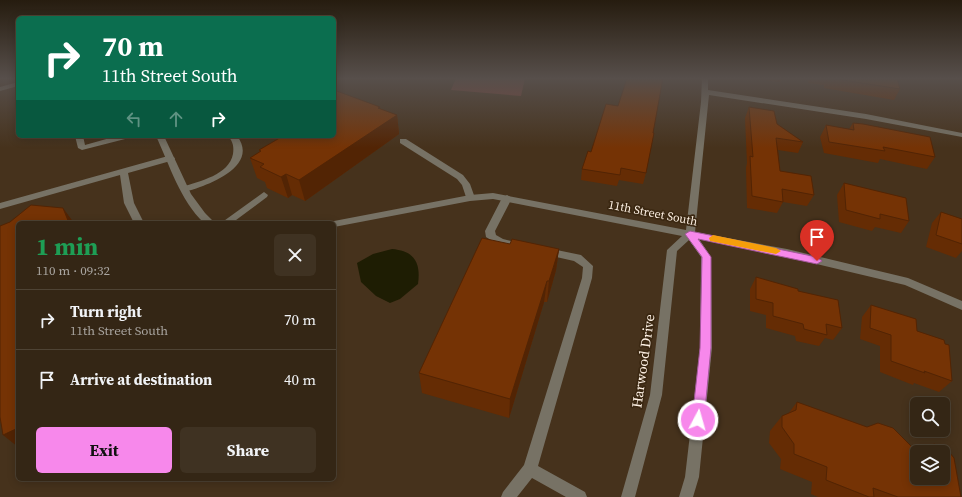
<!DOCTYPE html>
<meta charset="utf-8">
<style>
body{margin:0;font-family:"Source Serif 4",serif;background:#3f3222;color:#f1f3f6;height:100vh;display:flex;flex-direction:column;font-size:15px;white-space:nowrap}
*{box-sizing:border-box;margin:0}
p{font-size:13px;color:#a9a5a0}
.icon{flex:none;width:22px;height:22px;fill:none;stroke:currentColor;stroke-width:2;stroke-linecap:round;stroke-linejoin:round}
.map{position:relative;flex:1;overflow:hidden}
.sheet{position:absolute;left:16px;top:221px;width:320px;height:260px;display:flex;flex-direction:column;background:#342615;border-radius:6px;box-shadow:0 2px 10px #0003,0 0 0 1px #4e4334}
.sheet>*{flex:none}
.guide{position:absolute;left:16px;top:16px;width:320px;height:122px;border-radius:6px;box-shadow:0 2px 10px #0003,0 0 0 1px #4e4334;background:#0b6e4f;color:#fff;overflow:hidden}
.tools{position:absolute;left:910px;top:397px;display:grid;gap:8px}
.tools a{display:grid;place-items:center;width:40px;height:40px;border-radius:6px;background:#342615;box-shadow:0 2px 10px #0003,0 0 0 1px #4e4334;font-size:20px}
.pin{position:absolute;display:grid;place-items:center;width:34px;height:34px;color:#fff;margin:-41px -17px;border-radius:50% 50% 50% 0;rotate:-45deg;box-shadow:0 0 4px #0007}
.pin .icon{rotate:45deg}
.me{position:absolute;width:44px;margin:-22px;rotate:6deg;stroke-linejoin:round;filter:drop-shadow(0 0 3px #0008)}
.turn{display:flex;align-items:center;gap:14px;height:84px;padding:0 20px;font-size:18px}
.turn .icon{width:52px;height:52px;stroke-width:2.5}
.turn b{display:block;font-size:28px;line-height:34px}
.lanes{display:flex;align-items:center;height:38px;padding:0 20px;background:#0003;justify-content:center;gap:20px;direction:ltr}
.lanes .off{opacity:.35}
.round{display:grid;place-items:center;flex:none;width:42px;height:42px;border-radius:6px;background:#3f3222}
.head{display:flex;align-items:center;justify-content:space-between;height:68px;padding:0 20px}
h1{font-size:24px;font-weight:700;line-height:30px;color:#1e9e55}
.cta{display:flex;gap:8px;margin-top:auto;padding:8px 20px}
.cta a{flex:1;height:46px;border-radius:6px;background:#f788eb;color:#111;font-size:16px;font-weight:700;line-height:46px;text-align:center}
.cta a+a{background:#3f3222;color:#f1f3f6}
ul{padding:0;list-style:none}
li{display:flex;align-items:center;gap:12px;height:60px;padding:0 20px;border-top:1px solid #4e4334}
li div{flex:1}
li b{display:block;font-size:15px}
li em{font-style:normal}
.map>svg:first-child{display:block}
.green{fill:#804138}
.water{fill:#1e1d03}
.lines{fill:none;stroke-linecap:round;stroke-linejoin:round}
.service{fill:#777265;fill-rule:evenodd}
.minor{fill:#777265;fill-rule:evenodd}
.wall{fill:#652c04}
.shaded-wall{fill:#522404}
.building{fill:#753305;stroke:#522404}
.route{fill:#f788eb;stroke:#a15899}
.slow{fill:#f59e0b}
.labels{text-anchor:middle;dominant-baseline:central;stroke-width:3.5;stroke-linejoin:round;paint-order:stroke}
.street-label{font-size:12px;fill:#fdf0e3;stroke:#3b2812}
.near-street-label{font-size:14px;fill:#fdf0e3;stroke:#3b2812}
</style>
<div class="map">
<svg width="962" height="497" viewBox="0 0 962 497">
<rect width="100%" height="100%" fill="#46321c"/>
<path class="green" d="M456 78H525L521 96 451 90Z"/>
<path class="water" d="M392 249C414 251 421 262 418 284L400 299 390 303 376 296 361 282 357 263 373 254Z"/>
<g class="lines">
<path class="service" d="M75 136H83L85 145 117 136H130L129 138 82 150 78 148Z
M228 136H237C257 162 220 180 200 187 194 189 188 192 182 191L181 189 182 187C200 181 229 175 233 154 234 146 233 142 228 136Z
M400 139H406L463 175 470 184 475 198 473 200H467L462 185 457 179 400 143Z
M168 156H171L175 158 174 160 128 173 134 203 144 223H134L124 203 120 175 0 209V203Z
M264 192 268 195 267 197 232 223H221Z
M507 195 512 198 495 231 496 235 503 239 527 245 528 247 527 249 523 250 497 244 486 237 485 231 502 198Z
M547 248 581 255 593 266 592 278 538 466 585 492 587 497H566L532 478 517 497H501L503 492 524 465 582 278 583 267 574 261 543 254 542 252Z"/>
<path class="minor" d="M702 78H708V90L866 114 962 133V137L866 119 709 95 695 232 787 249 908 278 962 301V310L905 285 787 257 699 239 711 257 712 348 699 477 693 497H679L685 477 700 348 701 257 689 240 677 251 662 395 635 497H621L650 395 667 250 682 236 493 199 470 201 334 227V223H330L334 221 470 195 493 193 686 230 701 102Z
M18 82V86L0 91V87Z
M156 136H164L191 194 205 213 215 223H204C180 200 170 166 156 136Z"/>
</g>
<path class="wall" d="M761 78H782L780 82 761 80Z
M808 78H897L900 89 894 100 824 88V85L808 83Z
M618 106 653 133 646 173 643 184 619 180 617 186 581 180 582 169 591 152Z
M380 107V109L397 115 399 134 305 201 292 195 288 198 267 188 265 182 257 178 250 158 260 152 259 150Z
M749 107 777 124 803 142 798 153 778 150 780 171 814 195 807 206 783 202 777 213 747 208 746 168 747 163 745 118Z
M853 123 935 157 927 169 880 159 878 163 824 153 820 137 826 125 849 129Z
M844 183 909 221 901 233 875 227 872 231 839 222 837 195Z
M941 212 962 219V251L956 258 926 247 932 223Z
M510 244 559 249 556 270 547 302H544L509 418 422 393 419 373Z
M756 277 798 291 842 328 833 340 825 338 819 346 796 341 795 336 766 328V315L750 311V289Z
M871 305 917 331 952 381 939 392 914 383 913 385 880 372V346L860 339 862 317Z
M797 402 961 497H818L811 494 812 482 780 469 781 459 769 443 770 431 782 416 788 414Z"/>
<path class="shaded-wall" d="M380 107 382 124 397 115 399 134 305 201 299 180Z
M286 174 292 195 288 198 281 177Z
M63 208 74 223H69Z
M559 249 556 270 547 302 549 281Z
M547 281 544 302 509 418 510 399Z
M18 428V447L3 435Z"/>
<path class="building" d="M627 78H663L653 133H654L646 173 621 168 620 175 582 169 588 151 591 152 606 104 618 106Z
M830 78H897L900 89Z
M334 90 380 107 378 108 397 115 299 180 286 174 281 177 260 167 264 164 250 158 261 151 259 150 283 136H334Z
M749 107 774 111 777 124 803 142 776 138 780 171 811 176 814 195 782 189 783 202 752 196 750 156 753 157Z
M853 123 863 124 930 137 935 157 883 147 885 151 829 142 826 125 854 130Z
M844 183 906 198 909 221 880 214V219L846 210Z
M31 205 63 208 69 223H18V428L3 435 0 417V226L10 222Z
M941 212 962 219V244L936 235Z
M482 238 510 244 512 239 559 249 549 281H547L510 399 419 373Z
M756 277 798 289V291L838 300 842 328 826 324 827 335 804 329 803 324 773 316V303L756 299Z
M871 305 916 319 917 331 944 340 945 344 949 345 952 381 924 371 925 373 891 361V335L870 328Z
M797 402 867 427 878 423 893 428 917 452V478H943V452H922L934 444 946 448 954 458 961 497H898L873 488 874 497H869L826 480 827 467 794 454V444L782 427V416L796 410Z"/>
<linearGradient id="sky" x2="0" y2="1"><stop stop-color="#261c0f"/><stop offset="0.53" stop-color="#574f4b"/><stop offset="1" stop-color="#574f4b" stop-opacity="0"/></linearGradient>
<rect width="962" height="148" fill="url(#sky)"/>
<path class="route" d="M690 231 817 257 822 261 817 264 698 239 711 257V348L704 420 702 424 698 425 694 424 692 420 700 348 702 257 685 234Z"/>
<path class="slow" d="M713 235 776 248 781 251 776 254 710 241 709 238Z"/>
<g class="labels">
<g class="street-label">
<text transform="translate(653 213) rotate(11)">11th Street South</text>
</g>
<g class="near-street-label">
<text transform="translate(643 361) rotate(-82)">Harwood Drive</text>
</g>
</g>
</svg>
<div class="tools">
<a><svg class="icon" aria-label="search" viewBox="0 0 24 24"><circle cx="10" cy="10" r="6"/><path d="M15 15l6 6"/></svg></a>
<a><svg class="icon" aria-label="layers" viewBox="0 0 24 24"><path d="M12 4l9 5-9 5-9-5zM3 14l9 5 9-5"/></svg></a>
</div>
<div class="pin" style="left:817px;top:261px;background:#d93025"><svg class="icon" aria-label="arrive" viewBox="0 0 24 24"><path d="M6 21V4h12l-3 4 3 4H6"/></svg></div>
<svg class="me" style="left:698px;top:420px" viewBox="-20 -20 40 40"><circle r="17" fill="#f788eb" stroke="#fff" stroke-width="3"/><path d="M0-11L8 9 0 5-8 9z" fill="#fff"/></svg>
<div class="guide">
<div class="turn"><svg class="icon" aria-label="right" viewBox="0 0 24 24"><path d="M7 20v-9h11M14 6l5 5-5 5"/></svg><div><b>70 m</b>11th Street South</div></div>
<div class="lanes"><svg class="icon off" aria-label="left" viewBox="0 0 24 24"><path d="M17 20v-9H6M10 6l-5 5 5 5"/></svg><svg class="icon off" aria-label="ahead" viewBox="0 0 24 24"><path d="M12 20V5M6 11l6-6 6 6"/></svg><svg class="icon" aria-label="right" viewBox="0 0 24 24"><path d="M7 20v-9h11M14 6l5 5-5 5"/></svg></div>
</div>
<section class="sheet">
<div class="head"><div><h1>1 min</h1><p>110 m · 09:32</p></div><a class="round"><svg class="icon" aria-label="close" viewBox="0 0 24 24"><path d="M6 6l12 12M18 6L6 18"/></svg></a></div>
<ul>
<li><svg class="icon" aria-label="right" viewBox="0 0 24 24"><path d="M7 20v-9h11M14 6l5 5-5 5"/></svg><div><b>Turn right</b><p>11th Street South</p></div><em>70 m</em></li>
<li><svg class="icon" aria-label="arrive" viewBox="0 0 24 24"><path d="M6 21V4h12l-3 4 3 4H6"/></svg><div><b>Arrive at destination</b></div><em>40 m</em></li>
</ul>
<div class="cta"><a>Exit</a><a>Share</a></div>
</section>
</div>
